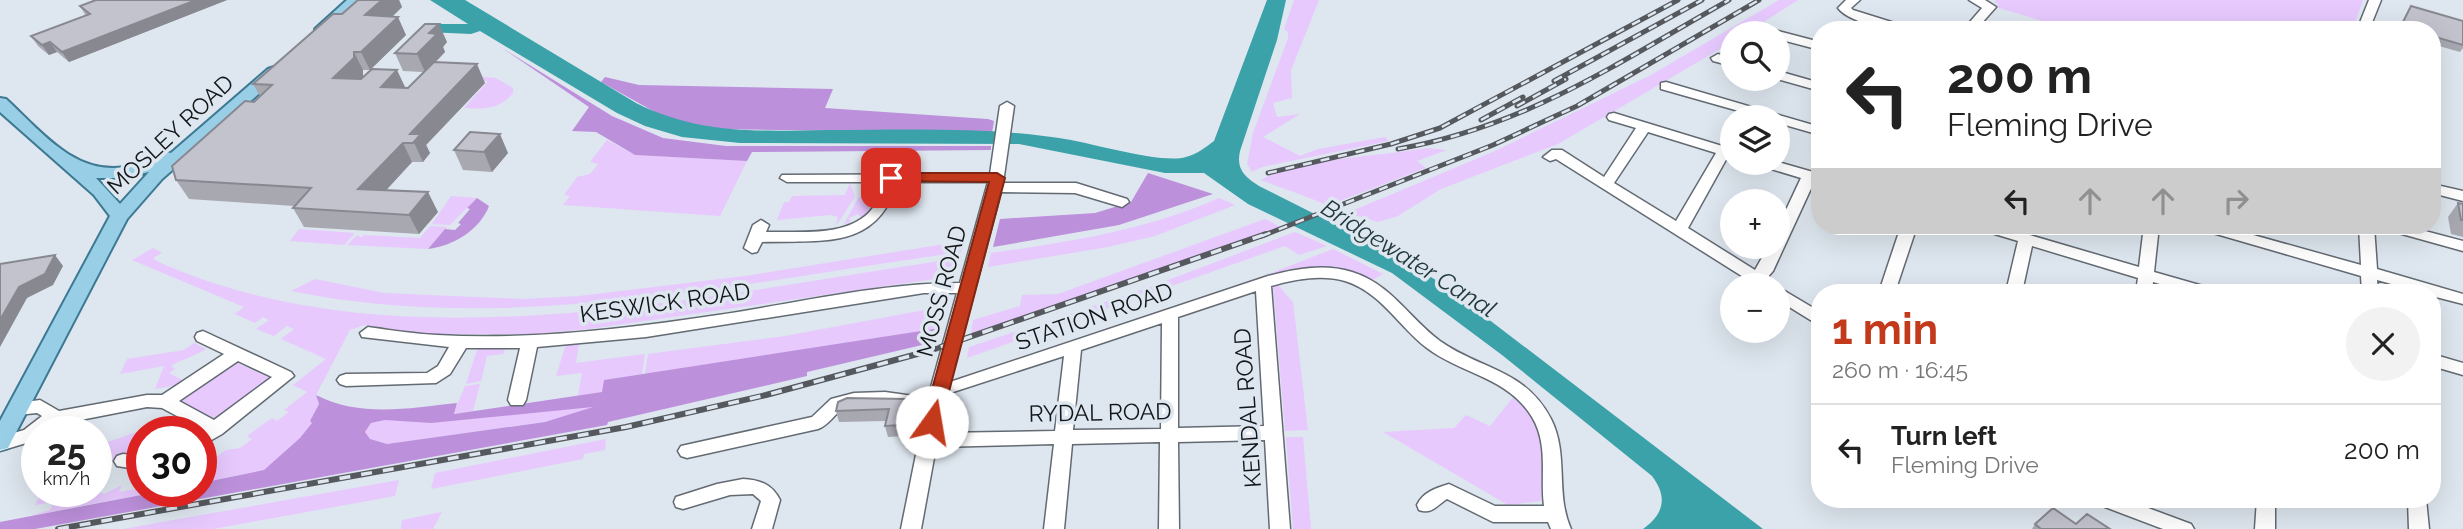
<!DOCTYPE html>
<meta charset="utf-8">
<style>
body{margin:0;font-family:Raleway,sans-serif;background:#f2f2f2;color:#222;height:100vh;display:flex;flex-direction:column;font-size:26px;white-space:nowrap}
*{box-sizing:border-box;margin:0}
p{font-size:23px;color:#767676}
.icon{flex:none;width:38px;height:38px;fill:none;stroke:currentColor;stroke-width:2;stroke-linecap:round;stroke-linejoin:round}
.map{position:relative;flex:1;overflow:hidden}
.panel{position:absolute;left:1811px;top:284px;width:630px;height:224px;display:flex;flex-direction:column;background:#fff;border-radius:28px;box-shadow:0 7px 28px #0002}
.panel>*{flex:none}
.guide{position:absolute;left:1811px;top:21px;width:630px;height:214px;border-radius:28px;box-shadow:0 7px 28px #0002;background:#fff;color:#222;overflow:hidden}
.buttons{position:absolute;left:1720px;top:21px;display:grid;gap:14px}
.buttons a{display:grid;place-items:center;width:70px;height:70px;border-radius:50%;background:#fff;box-shadow:0 7px 28px #0002;font-size:35px}
.speed{position:absolute;left:21px;top:416px;display:flex;gap:14px;font-size:35px;font-weight:700;text-align:center}
.speed>*{display:grid;place-content:center;width:91px;height:91px;border-radius:50%;background:#fff;box-shadow:0 7px 28px #0002;line-height:1}
.speed small{font-size:18px;font-weight:400}
.speed .limit{border:10px solid #d22;background:#fff;color:#111}
.pin{position:absolute;display:grid;place-items:center;width:60px;height:60px;color:#fff;margin:-30px;border-radius:14px;box-shadow:0 4px 10px #0006}
.me{position:absolute;width:77px;margin:-38px;rotate:13deg;stroke-linejoin:round;filter:drop-shadow(0 0 5px #0008)}
.turn{display:flex;align-items:center;gap:24px;height:147px;padding:0 21px;font-size:32px}
.turn .icon{width:91px;height:91px;stroke-width:2.5}
.turn b{display:block;font-size:49px;line-height:60px}
.lanes{display:flex;align-items:center;height:66px;padding:0 21px;background:#0003;justify-content:center;gap:35px;direction:ltr}
.lanes .off{opacity:.35}
.round{display:grid;place-items:center;flex:none;width:74px;height:74px;border-radius:37px;background:#f2f2f2}
.headline{display:flex;align-items:center;justify-content:space-between;height:119px;padding:0 21px}
h1{font-size:42px;font-weight:700;line-height:52px;color:#c3391b}
ul{padding:0;list-style:none}
li{display:flex;align-items:center;gap:21px;height:91px;padding:0 21px;border-top:2px solid #e0e0e0}
li div{flex:1}
li b{display:block;font-size:26px}
li em{font-style:normal}
.map>svg:first-child{display:block}
.green{fill:#e7c9fe}
.forest{fill:#bd90dc;fill-rule:evenodd}
.water{fill:#3aa2a8}
.lines{fill:none;stroke-linecap:round;stroke-linejoin:round}
.minor-casing{stroke:#636a72;stroke-width:3}
.major-casing{stroke:#3d7993;stroke-width:4}
.minor{fill:#fff;fill-rule:evenodd}
.major{fill:#98cfe6;fill-rule:evenodd}
.rail-far1-casing{stroke:#55595e;stroke-width:5}
.rail-casing{stroke:#55595e;stroke-width:6}
.rail-far1{stroke:#dee6ef;stroke-width:2.5;stroke-dasharray:9;stroke-linecap:butt}
.rail{stroke:#dee6ef;stroke-width:3.5;stroke-dasharray:11;stroke-linecap:butt}
.wall{fill:#a8a8b1}
.shaded-wall{fill:#888890}
.building{fill:#c3c3ce;stroke:#888890;stroke-width:2}
.route{fill:#c3391b;stroke:#7f2512;stroke-width:2}
.labels{text-anchor:middle;dominant-baseline:central;stroke-width:7;stroke-linejoin:round;paint-order:stroke}
.street-label{font-size:23px;fill:#131619;stroke:#dee6ef}
.water-label{font-size:24px;font-style:italic;fill:#233a3c;stroke:#dee6ef}
</style>
<div class="map">
<svg width="2463" height="529" viewBox="0 0 2463 529">
<rect width="100%" height="100%" fill="#dee6ef"/>
<path class="green" d="M1294 0H1319L1291 70 1292 98 1273 103 1277 117 1300 114 1263 137 1300 156 1318 149 1385 137 1389 141 1262 167 1252 172 1247 164 1253 133 1288 38V32L1284 29Z
M1779 0H1798L1746 33H1732V42L1558 144 1441 189 1398 216 1378 222 1347 213 1495 151 1651 75Z
M1996 0H2363L2352 30H2072L1996 7 1999 4 1994 2Z
M474 76 496 78 513 88V93C498 110 485 109 464 108L488 81 470 80Z
M607 140 635 155 747 161 720 216 563 205 570 196 564 195 577 177 590 174 598 164 590 162Z
M1427 148 1447 150 1417 161 1426 168 1337 202 1339 205 1331 208C1322 201 1276 186 1261 180 1302 157 1379 157 1427 148Z
M850 183 855 197 836 226 838 217 831 215 777 220 784 202H789L792 196 845 195Z
M879 189 873 207 862 218 858 214 849 218 851 222 844 224 858 198Z
M451 196 477 198 450 225 432 224Z
M1219 198 1235 205 1155 236 1108 247 988 267 991 253C1069 242 1147 230 1219 198Z
M1265 219 1281 227 971 334 973 320 1020 306 1022 295 1058 294Z
M430 226 447 227 428 249 347 245 357 235 362 238 364 235 420 238Z
M299 229 355 233 344 245 290 241Z
M1295 232 1327 246 1299 255 1285 246 967 358 969 347 1147 288Z
M964 241 961 252C744 282 509 336 291 291L315 279 384 293 523 299 579 296 745 276Z
M153 248 162 253 153 258 159 262C399 370 709 294 960 258L955 276 589 329 531 334H422L364 325 350 330 316 395 319 404 310 421 313 422 300 439 264 470 201 483V468L226 450 240 448 252 439 247 436 272 418 277 421 289 412 284 410 307 392 293 385 326 359 281 339 294 329 287 326 274 336 256 329 269 320 263 317 255 323 235 314 244 307 132 260Z
M1333 249 1383 274 1371 281 1339 270 1228 290Z
M1277 284 1293 302 1308 430 1285 431 1273 285Z
M946 306 940 328 645 374 648 354 785 336Z
M194 343 206 349C193 357 182 359 171 366L175 369 169 373 186 382 183 384 155 389 164 366 120 374 127 359 184 350Z
M579 343 576 363 645 354 642 374 605 380 603 392 578 396 582 373 556 376 566 344Z
M478 347H506L503 354 487 356 481 381 466 384Z
M235 362 274 379 216 421 177 403 179 397Z
M480 384 473 411 453 414 465 386Z
M1515 395C1542 424 1548 462 1541 501L1508 505 1383 432 1454 428 1466 415 1490 426Z
M597 406 545 422 387 444 369 439 365 432 371 423 385 420Z
M137 432 142 434V456L134 461 125 457 101 462 96 474V446Z
M1286 437H1303L1311 529H1293Z
M606 439 605 450 584 454 583 459 431 489 435 473Z
M399 480 395 496 213 529H123Z
M122 485 119 492 142 488V492H157L30 516 50 510 54 502 35 505 41 492 96 490 104 494Z
M442 512 433 529H401L402 520Z"/>
<path class="forest" d="M502 48 612 116 663 138 726 146H991V150L752 152 747 161 635 155 596 132 572 131 589 107Z
M605 77 639 85 833 89 825 108 988 119 994 121 992 133 719 129 693 125 662 116 601 82Z
M1148 173 1213 194 1119 225 993 247 1000 219 1095 213 1131 202Z
M477 198 489 206C480 230 453 246 428 249L445 229 455 230 461 224 458 223 470 209 467 208Z
M940 328 935 342 807 372V376L608 422 607 425 35 529H0V522L157 492H201V483L264 470 300 438 312 423 310 421 319 404 316 395C361 418 409 408 457 403L454 414 602 392 604 380ZM593 407 545 422 387 444 370 439 365 432 371 423 385 420 431 423Z"/>
<path class="water" d="M430 0H465L636 103C700 135 759 131 828 130 908 130 991 126 1071 140 1098 145 1163 164 1186 157 1197 154 1205 148 1214 141L1267 0H1286L1277 40 1240 151C1236 169 1244 176 1259 186L1398 256 1445 286 1763 529H1643C1664 514 1668 497 1652 476L1502 355 1392 273 1248 204 1204 173H1165L1019 144 740 143 682 137 645 126 617 113 480 31 471 34 427 32 435 24H468Z"/>
<g class="lines">
<g class="minor-casing">
<path id="minor" d="M1846 0H1860L1851 8 1853 10 1917 30C1896 30 1851 25 1838 8Z
M1969 0H1985L1996 7 1981 24 1980 30H1968L1969 23 1982 8Z
M2369 0H2381L2369 30H2357Z
M1778 31 1820 42V50L1778 39V33H1773Z
M1718 54 1732 58V66L1713 61 1711 58Z
M1778 71 1820 83V91L1777 79Z
M1666 82 1820 127V135L1778 123V117H1760L1661 89V83Z
M1007 102 1014 106 1003 183H1076L1127 199 1129 202 1122 207 1075 193 1001 192 950 382 1268 276C1295 269 1324 263 1352 272 1391 284 1409 318 1440 341 1481 370 1525 369 1551 419 1569 454 1555 494 1571 529H1551L1548 522H1493L1447 499C1437 505 1432 515 1419 510L1417 505C1423 492 1436 488 1449 484L1495 506H1544C1540 477 1549 445 1532 417 1508 377 1461 374 1427 348 1399 327 1381 292 1345 281 1321 274 1295 279 1271 286L1290 529H1270L1265 440 1178 442 1179 529H1159L1160 442 1072 444 1064 529H1044L1054 444 936 447 921 529H901L925 410C904 407 862 398 843 409 834 414 829 425 818 429L687 458 681 456 678 451 681 446 812 417 831 399 854 393 885 392 928 398 957 293H924L646 337 537 347 526 400 523 405H511L508 400 520 348H466L450 374 436 383 346 386 340 384 337 380 340 376 346 374 427 373 438 366 449 347 362 337 360 333 368 327C391 330 414 334 437 335 531 340 625 329 718 315 798 303 879 283 960 283L988 182H897C878 251 820 240 762 242L757 252 752 253 744 248 753 225 761 220 769 225 766 232C799 231 849 238 872 209 878 202 880 191 882 182H787L780 178 782 175 990 174 1000 106ZM1256 291 1264 426 1178 428V317ZM1162 323 1161 429 1073 430 1081 350ZM1064 356 1055 431 939 433 947 394Z
M1614 113 1732 149V157L1728 156 1688 228 1755 270 1768 247H1778V227L1801 178 1761 166 1759 163 1778 162 1820 174V183L1814 182 1773 271 1767 278 1775 285H1756L1556 159 1550 161 1543 157 1552 150H1562L1604 177 1636 128 1609 120 1607 117 1609 114ZM1648 132 1716 153 1676 221 1614 183Z
M2432 184 2463 191V201L2432 193Z
M1901 226H1917L1895 292H1879Z
M1976 226H1999L2139 267 2144 226H2159L2154 272 2210 288 2212 292H2186L2153 282 2152 292H2136L2138 278 2032 246 2022 292H2006L2018 241 1978 229Z
M2196 226H2221L2361 265 2359 226H2374L2377 269 2463 294V304L2432 296V292H2420L2377 280 2378 292H2362L2361 276 2199 229Z
M2381 226H2406L2463 241V251L2384 229Z
M1778 287 1820 312V326L1778 300Z
M203 331 291 372 294 376 222 434 201 446V432H197L201 429 162 408 147 407 55 425 48 432H37L36 440 0 451V437L24 430 42 416 37 413 17 415 11 414 8 409 11 404 40 400 59 411 147 395H162L224 354 197 341 195 337 197 333ZM238 361 272 377 214 420 179 401Z
M2432 354 2463 363V375L2432 366Z
M123 454 142 456V470L117 466 114 461 117 456Z
M743 479C760 480 772 484 780 500L772 529H752L761 501 753 494 730 495 683 509 676 507 674 502 676 497 717 484Z
M2095 499H2124L2191 524 2194 529H2163L2097 504Z
M2257 499H2275V529H2255Z
M2408 499H2426L2429 529H2409Z"/>
</g>
<g class="major-casing">
<path id="major" d="M347 0H363L325 35H315V29Z
M274 67 280 69V75L162 179 127 219 11 442 8 448 0 450V421L110 216 94 195 0 112V98L6 99C40 130 74 175 124 167 140 165 156 150 171 153L268 69ZM149 172 120 204 96 178H123Z"/>
</g>
<use href="#minor" class="minor"/>
<use href="#major" class="major"/>
<g class="rail-far1-casing">
<path id="rail-far1" d="M1554 81 1702 0
M1517 106 1566 79
M1481 120 1523 97
M1398 149C1525 127 1619 62 1729 0
M1268 173 1391 144 1440 128 1678 0
M1262 236 1493 145 1577 106 1759 0"/>
</g>
<g class="rail-casing">
<path id="rail" d="M58 529 626 427 766 395 932 350 1266 234"/>
</g>
<use href="#rail-far1" class="rail-far1"/>
<use href="#rail" class="rail"/>
</g>
<path class="wall" d="M96 0H227L69 62 57 52 49 55 38 46 31 36 86 16 80 6Z
M358 0H399L402 7 392 17 406 35 370 70H363V77L408 88 423 72 403 71 395 53 447 42 443 47 445 52 436 62 485 83 426 145 430 153 423 162H412L386 190 438 212 419 234 304 227 293 208 294 206 189 199 176 180 260 96 253 84 342 14Z
M2411 6 2463 21V48L2460 52 2432 44V30H2398Z
M454 150 508 153 492 172 463 170Z
M2458 203 2463 204V237L2451 234 2448 217Z
M907 399 909 410 904 436 888 437 885 426 886 421 839 422 836 411Z
M2035 524H2076L2110 529H2032Z"/>
<path class="shaded-wall" d="M196 0H227L69 62 62 52Z
M382 0H399L402 7 374 34 365 15Z
M398 17 406 35 370 70 361 52Z
M439 24 447 42 443 47 445 52 425 72 417 54 429 33Z
M50 42 57 52 49 55 42 45Z
M354 52 363 70V77L342 97 333 78Z
M477 64 485 83 426 145 430 153 423 162 410 134Z
M397 70 406 89 381 87Z
M500 134 508 153 492 172 484 152Z
M403 143 412 162 369 209 358 189Z
M428 192 438 212 419 234 409 215Z
M55 255 63 266 53 285 27 298 0 347V320L19 287Z
M907 399 909 410 904 436 901 425Z"/>
<path class="building" d="M96 0H196L62 52 50 42 42 45 31 36 90 14 80 6Z
M358 0H382L365 15 398 17 361 52H354V58L333 78 361 79 372 69 397 70 381 87 408 88 434 62 477 64 410 134H421L413 143H403L358 189 428 192 409 215 293 208 311 188 176 180 172 166 245 101 254 102 272 85 253 84 333 14H342Z
M2411 6 2463 21V45L2432 36V30H2412L2401 26Z
M425 24H439L429 33 437 34 417 54 395 53Z
M470 132 500 134 484 152 454 150Z
M2458 203 2463 204V220H2461Z
M55 255 45 274 19 287 0 320V264Z
M847 398 907 399 901 425 885 426 889 409 836 411 838 402Z
M2053 508 2076 524 2087 514 2110 529H2041L2035 524Z"/>
<path class="route" d="M891 173H997L1005 178 941 422 932 429 923 422 989 182 886 181V175Z"/>
<g class="labels">
<g class="street-label">
<text transform="translate(170 134) rotate(-43)">MOSLEY ROAD</text>
<text transform="translate(941 291) rotate(-75)">MOSS ROAD</text>
<text transform="translate(665 302) rotate(-8)">KESWICK ROAD</text>
<text transform="translate(1094 316) rotate(-19)">STATION ROAD</text>
<text transform="translate(1247 408) rotate(-94)">KENDAL ROAD</text>
<text transform="translate(1100 412) rotate(-1)">RYDAL ROAD</text>
</g>
<g class="water-label">
<text transform="translate(1409 258) rotate(32)">Bridgewater Canal</text>
</g>
</g>
</svg>
<div class="buttons">
<a><svg class="icon" aria-label="search" viewBox="0 0 24 24"><circle cx="10" cy="10" r="6"/><path d="M15 15l6 6"/></svg></a>
<a><svg class="icon" aria-label="layers" viewBox="0 0 24 24"><path d="M12 4l9 5-9 5-9-5zM3 14l9 5 9-5"/></svg></a>
<a>+</a>
<a>−</a>
</div>
<div class="speed"><div>25<small>km/h</small></div><div class="limit">30</div></div>
<div class="pin" style="left:891px;top:178px;background:#d93025"><svg class="icon" aria-label="arrive" viewBox="0 0 24 24"><path d="M6 21V4h12l-3 4 3 4H6"/></svg></div>
<svg class="me" style="left:932px;top:422px" viewBox="-20 -20 40 40"><circle r="19" fill="#fff"/><path d="M0-13L10 11 0 6-10 11z" fill="#c3391b"/></svg>
<div class="guide">
<div class="turn"><svg class="icon" aria-label="left" viewBox="0 0 24 24"><path d="M17 20v-9H6M10 6l-5 5 5 5"/></svg><div><b>200 m</b>Fleming Drive</div></div>
<div class="lanes"><svg class="icon" aria-label="left" viewBox="0 0 24 24"><path d="M17 20v-9H6M10 6l-5 5 5 5"/></svg><svg class="icon off" aria-label="ahead" viewBox="0 0 24 24"><path d="M12 20V5M6 11l6-6 6 6"/></svg><svg class="icon off" aria-label="ahead" viewBox="0 0 24 24"><path d="M12 20V5M6 11l6-6 6 6"/></svg><svg class="icon off" aria-label="right" viewBox="0 0 24 24"><path d="M7 20v-9h11M14 6l5 5-5 5"/></svg></div>
</div>
<section class="panel">
<div class="headline"><div><h1>1 min</h1><p>260 m · 16:45</p></div><a class="round"><svg class="icon" aria-label="close" viewBox="0 0 24 24"><path d="M6 6l12 12M18 6L6 18"/></svg></a></div>
<ul>
<li><svg class="icon" aria-label="left" viewBox="0 0 24 24"><path d="M17 20v-9H6M10 6l-5 5 5 5"/></svg><div><b>Turn left</b><p>Fleming Drive</p></div><em>200 m</em></li>
</ul>
</section>
</div>
